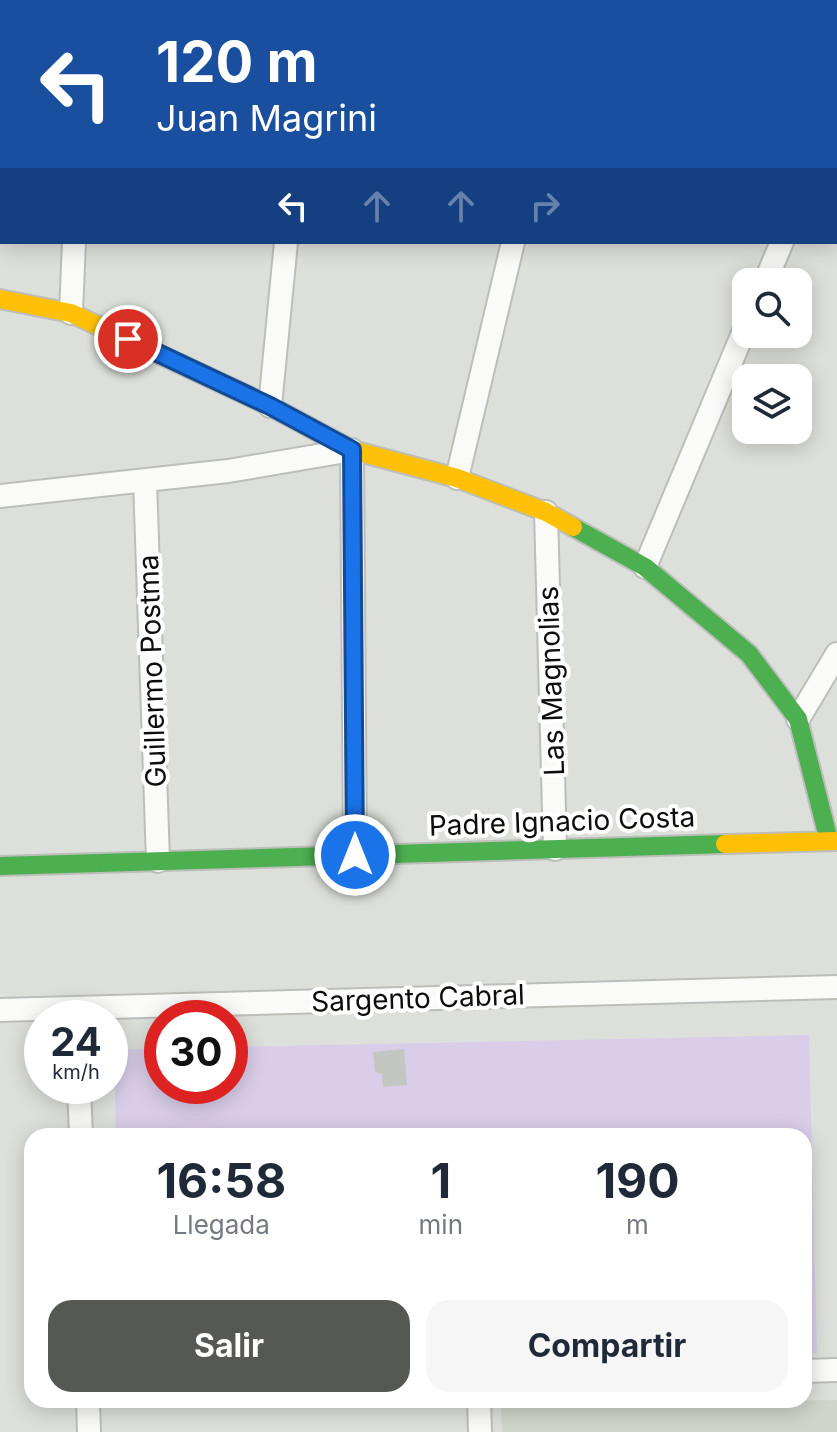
<!DOCTYPE html>
<html lang="es">
<style>
body{margin:0;font-family:Inter,sans-serif;background:#f6f6f7;color:#1f2937;height:100vh;display:flex;flex-direction:column;font-size:30px;white-space:nowrap}
*{box-sizing:border-box;margin:0}
p{font-size:26px;color:#747a83}
.icon{flex:none;width:44px;height:44px;fill:none;stroke:currentColor;stroke-width:2;stroke-linecap:round;stroke-linejoin:round}
.map{position:relative;flex:1;overflow:hidden}
.panel{position:absolute;left:24px;top:1128px;width:788px;height:280px;display:flex;flex-direction:column;background:#fff;border-radius:24px;box-shadow:0 4px 20px #0003}
.panel>*{flex:none}
.hud{position:absolute;left:0px;top:0px;width:838px;height:244px;box-shadow:0 4px 20px #0003;background:#1a4fa0;color:#fff;overflow:hidden}
.fabs{position:absolute;left:732px;top:268px;display:grid;gap:16px}
.fabs a{display:grid;place-items:center;width:80px;height:80px;border-radius:16px;background:#fff;box-shadow:0 4px 20px #0003;font-size:40px}
.speed{position:absolute;left:24px;top:1000px;display:flex;gap:16px;font-size:40px;font-weight:700;text-align:center}
.speed>*{display:grid;place-content:center;width:104px;height:104px;border-radius:50%;background:#fff;box-shadow:0 4px 20px #0003;line-height:1}
.speed small{font-size:20px;font-weight:400}
.speed .limit{border:12px solid #d22;background:#fff;color:#111}
.pin{position:absolute;display:grid;place-items:center;width:68px;height:68px;color:#fff;margin:-34px;border:4px solid #fff;border-radius:50%;box-shadow:0 2px 8px #0007}
.me{position:absolute;width:88px;margin:-44px;rotate:0deg;stroke-linejoin:round;filter:drop-shadow(0 0 6px #0008)}
.turn{display:flex;align-items:center;gap:28px;height:168px;padding:0 24px;font-size:36px}
.turn .icon{width:104px;height:104px;stroke-width:2.5}
.turn b{display:block;font-size:56px;line-height:68px}
.lanes{display:flex;align-items:center;height:76px;padding:0 24px;background:#0003;justify-content:center;gap:40px;direction:ltr}
.lanes .off{opacity:.35}
.eta{display:flex;justify-content:space-evenly;align-items:center;height:136px;text-align:center}
.eta b{font-size:48px;font-weight:700;line-height:56px}
.primary-button{display:flex;gap:16px;margin-top:auto;padding:16px 24px}
.primary-button a{flex:1;height:92px;border-radius:24px;background:#555853;color:#fff;font-size:32px;font-weight:700;line-height:92px;text-align:center}
.primary-button a+a{background:#f6f6f7;color:#1f2937}
.map>svg:first-child{display:block}
.built{fill:#cfd5ca}
.green{fill:#d9cde9}
.building{fill:#c3c6c1}
.lines{fill:none;stroke-linecap:round;stroke-linejoin:round}
.street-casing{stroke:#bcbeba;stroke-width:26}
.fast-casing{stroke:#bcbeba;stroke-width:22}
.slow-casing{stroke:#bcbeba;stroke-width:22}
.street{stroke:#fafaf9;stroke-width:22}
.fast{stroke:#4caf50;stroke-width:18}
.slow{stroke:#ffc107;stroke-width:18}
.route-casing{stroke:#114b97;stroke-width:20}
.route{stroke:#1a73e8;stroke-width:14}
.labels{text-anchor:middle;dominant-baseline:central;stroke-width:8;stroke-linejoin:round;paint-order:stroke}
.street-label{font-size:28px;fill:#0c0e0b;stroke:#fff}
</style>
<div class="map">
<svg width="837" height="1432" viewBox="0 0 837 1432">
<rect width="100%" height="100%" fill="#dde0da"/>
<path class="built" d="M837 1400V1432H502L501 1406Z"/>
<path class="green" d="M809 1035 817 1353H804V1136H116L114 1050 162 1048V1086H230V1047Z"/>
<path class="building" d="M404 1049 407 1085 383 1087 382 1074 375 1072 373 1052Z
M266 1128 268 1136H244V1135Z"/>
<g class="lines">
<g class="street-casing">
<path id="street" d="M746 0 750 2
M84 2V0
M308 2V0
M569 2 570 0
M836 48H837
M836 113 837 111
M765 282 782 242
M71 313 74 242
M270 406 286 242
M457 478 513 242
M145 481 158 861
M0 496 228 471 352 450 355 855
M546 512 555 849
M645 567 746 326
M798 719 837 654
M0 1010 837 987
M79 1086 81 1136
M804 1371 837 1370
M88 1400 89 1432
M479 1400 480 1432"/>
</g>
<g class="fast-casing">
<path id="fast" d="M573 527 645 567 749 654 798 719 829 841
M0 866 725 844"/>
</g>
<g class="slow-casing">
<path id="slow" d="M0 299 71 313 270 406 352 450 457 478 546 512 573 527
M725 844 837 841"/>
</g>
<use href="#street" class="street"/>
<use href="#fast" class="fast"/>
<use href="#slow" class="slow"/>
</g>
<g class="lines">
<g class="route-casing">
<path id="route" d="M128 339 270 406 352 450 355 855"/>
</g>
<use href="#route" class="route"/>
</g>
<g class="labels">
<g class="street-label">
<text transform="translate(152 671) rotate(-92)">Guillermo Postma</text>
<text transform="translate(551 681) rotate(-92)">Las Magnolias</text>
<text transform="translate(562 821) rotate(-2)">Padre Ignacio Costa</text>
<text transform="translate(418 998) rotate(-2)">Sargento Cabral</text>
</g>
</g>
</svg>
<div class="fabs">
<a><svg class="icon" aria-label="search" viewBox="0 0 24 24"><circle cx="10" cy="10" r="6"/><path d="M15 15l6 6"/></svg></a>
<a><svg class="icon" aria-label="layers" viewBox="0 0 24 24"><path d="M12 4l9 5-9 5-9-5zM3 14l9 5 9-5"/></svg></a>
</div>
<div class="speed"><div>24<small>km/h</small></div><div class="limit">30</div></div>
<div class="pin" style="left:128px;top:339px;background:#d93025"><svg class="icon" aria-label="arrive" viewBox="0 0 24 24"><path d="M6 21V4h12l-3 4 3 4H6"/></svg></div>
<svg class="me" style="left:355px;top:855px" viewBox="-20 -20 40 40"><circle r="17" fill="#1a73e8" stroke="#fff" stroke-width="3"/><path d="M0-11L8 9 0 5-8 9z" fill="#fff"/></svg>
<div class="hud">
<div class="turn"><svg class="icon" aria-label="left" viewBox="0 0 24 24"><path d="M17 20v-9H6M10 6l-5 5 5 5"/></svg><div><b>120 m</b>Juan Magrini</div></div>
<div class="lanes"><svg class="icon" aria-label="left" viewBox="0 0 24 24"><path d="M17 20v-9H6M10 6l-5 5 5 5"/></svg><svg class="icon off" aria-label="ahead" viewBox="0 0 24 24"><path d="M12 20V5M6 11l6-6 6 6"/></svg><svg class="icon off" aria-label="ahead" viewBox="0 0 24 24"><path d="M12 20V5M6 11l6-6 6 6"/></svg><svg class="icon off" aria-label="right" viewBox="0 0 24 24"><path d="M7 20v-9h11M14 6l5 5-5 5"/></svg></div>
</div>
<section class="panel">
<div class="eta">
<div><b>16:58</b><p>Llegada</p></div>
<div><b>1</b><p>min</p></div>
<div><b>190</b><p>m</p></div>
</div>
<div class="primary-button"><a>Salir</a><a>Compartir</a></div>
</section>
</div>
